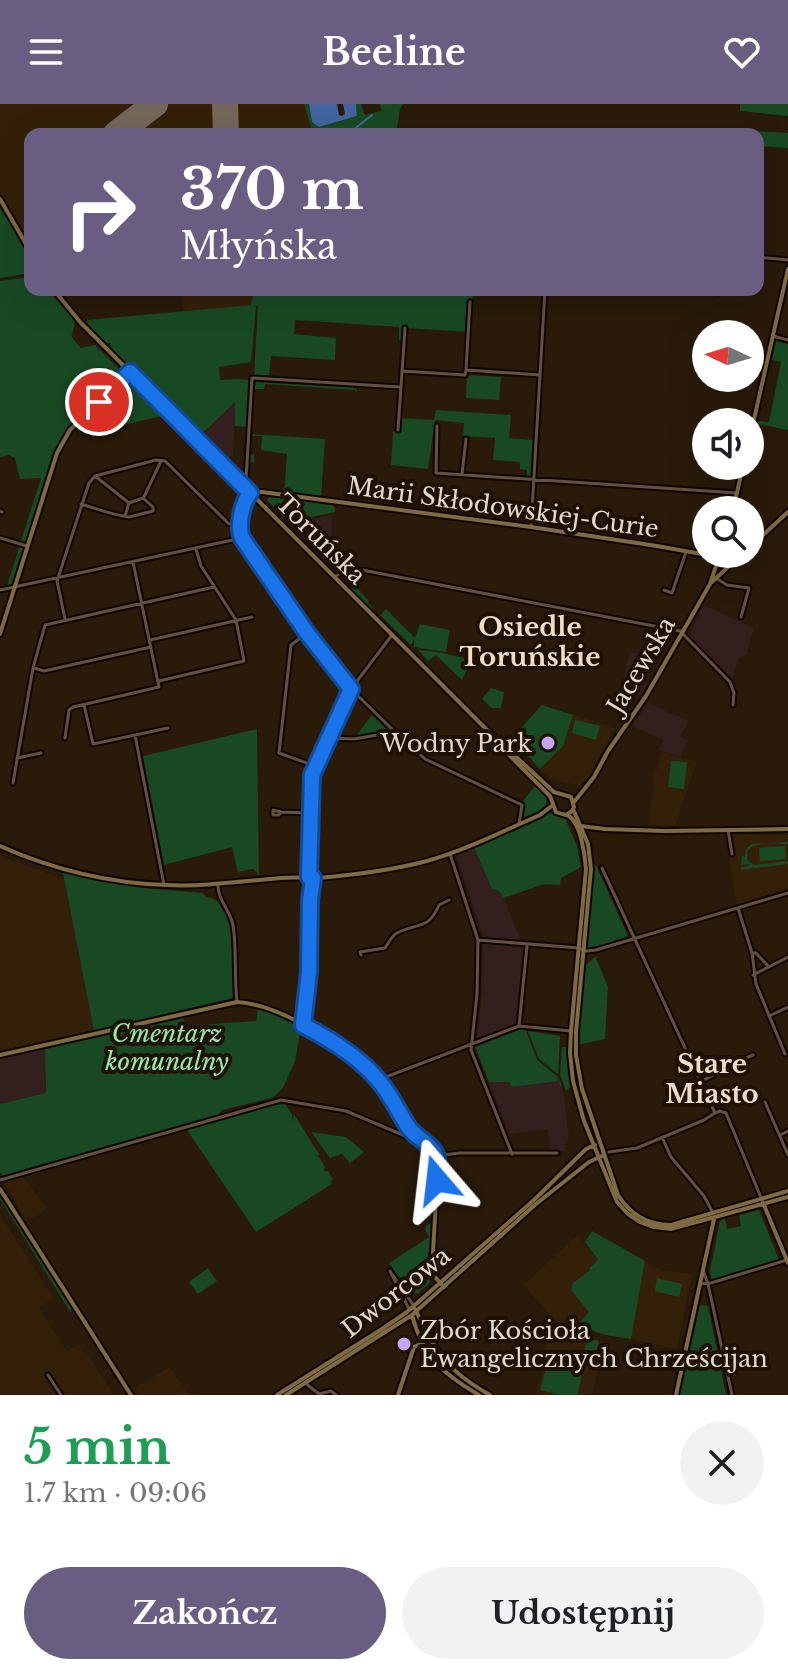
<!DOCTYPE html>
<html lang="pl">
<meta charset="utf-8">
<style>
body{margin:0;font-family:"Libre Baskerville",serif;background:#f2f2f2;color:#202124;height:100vh;display:flex;flex-direction:column;font-size:30px;white-space:nowrap}
*{box-sizing:border-box;margin:0}
p{font-size:26px;color:#757577}
.icon{flex:none;width:44px;height:44px;fill:none;stroke:currentColor;stroke-width:2;stroke-linecap:round;stroke-linejoin:round}
.map{position:relative;height:1291px;overflow:hidden}
.sheet{display:flex;flex-direction:column;background:#fff;flex:1}
.sheet>*{flex:none}
.guide{position:absolute;left:24px;top:24px;width:740px;height:168px;border-radius:16px;box-shadow:0 8px 32px #0002;background:#695d81;color:#fff;overflow:hidden}
.needle{width:52px;rotate:274deg}
.fabs{position:absolute;left:692px;top:216px;display:grid;gap:16px}
.fabs a{display:grid;place-items:center;width:72px;height:72px;border-radius:50%;background:#fff;box-shadow:0 8px 32px #0002;font-size:40px}
.pin{position:absolute;display:grid;place-items:center;width:68px;height:68px;color:#fff;margin:-34px;border:4px solid #fff;border-radius:50%;box-shadow:0 2px 8px #0007}
.me{position:absolute;width:88px;margin:-44px;rotate:343deg;stroke-linejoin:round;filter:drop-shadow(0 0 6px #0008)}
.turn{display:flex;align-items:center;gap:28px;height:168px;padding:0 24px;font-size:36px}
.turn .icon{width:104px;height:104px;stroke-width:2.5}
.turn b{display:block;font-size:56px;line-height:68px}
.round{display:grid;place-items:center;flex:none;width:84px;height:84px;border-radius:42px;background:#f2f2f2}
.head{display:flex;align-items:center;justify-content:space-between;height:136px;padding:0 24px}
h1{font-size:48px;font-weight:800;line-height:60px;color:#1e9e55}
.primary-button{display:flex;gap:16px;margin-top:auto;padding:16px 24px}
.primary-button a{flex:1;height:92px;border-radius:48px;background:#695d81;color:#fff;font-size:32px;font-weight:800;line-height:92px;text-align:center}
.primary-button a+a{background:#f2f2f2;color:#202124}
header{display:flex;justify-content:space-between;align-items:center;height:104px;padding:0 24px;background:#695d81;color:#fff;font-size:36px;font-weight:800}
.map>svg:first-child{display:block}
.commercial{fill:#321f1e}
.built{fill:#342009}
.green{fill:#184923}
.water{fill:#42659f}
.lines{fill:none;stroke-linecap:round;stroke-linejoin:round}
.stream{stroke:#42659f;stroke-width:2}
.runway{stroke:#75685a;stroke-width:26}
.street-casing{stroke:#110500;stroke-width:7}
.secondary-casing{stroke:#110500;stroke-width:8}
.street{stroke:#635140;stroke-width:3}
.secondary{stroke:#7e6a43;stroke-width:4}
.route-casing{stroke:#114b97;stroke-width:20}
.route{stroke:#1a73e8;stroke-width:14}
.poi-dot{fill:#c3a7f2;stroke:#1f1102;stroke-width:3}
.labels{text-anchor:middle;dominant-baseline:central;stroke-width:8;stroke-linejoin:round;paint-order:stroke}
.street-label{font-size:24px;fill:#e2d8cd;stroke:#1f1102}
.poi-label{font-size:24px;fill:#e2d8cd;stroke:#1f1102;text-anchor:end}
.park-label{font-size:24px;font-style:italic;fill:#95eca3;stroke:#1f1102}
.neighbourhood-label{font-size:26px;font-weight:bold;fill:#f1dcc7;stroke:#1f1102}
</style>
<header><svg class="icon" aria-label="menu" viewBox="0 0 24 24"><path d="M4 6h16M4 12h16M4 18h16"/></svg>Beeline<svg class="icon" aria-label="heart" viewBox="0 0 24 24"><path d="M12 20l-8-8c-3-5 5-10 8-4 3-6 11-1 8 4z"/></svg></header>
<div class="map">
<svg width="788" height="1291" viewBox="0 0 788 1291">
<rect width="100%" height="100%" fill="#291a09"/>
<path class="commercial" d="M236 297 233 350 226 356 202 331Z
M332 412 331 461 290 420Z
M703 501 754 524 747 550 739 555 732 575 689 533Z
M630 548 654 553 646 583 641 592 621 584Z
M648 599 689 617 680 632 689 636 680 653 659 646 664 636 632 622Z
M474 743 492 785 498 786 502 790 524 845 517 920 477 934 482 890 483 831 456 750Z
M45 944 46 989 0 1000V955Z
M560 975 564 992 569 1033 565 1040 566 1047H550L548 1025 509 1030 489 978H533Z"/>
<path class="built" d="M0 0H304L313 30H30V140L0 88Z
M182 186H254L251 201 183 208Z
M573 611 615 624 588 674 580 682 548 674 540 665 563 642Z
M662 647 672 651 697 657 675 722 649 721 654 666H657Z
M733 731H788V784L736 801 729 752 736 749Z
M0 752 64 775 94 927 0 947Z
M22 1072 47 1104 31 1115 29 1112 25 1114 4 1078Z
M0 1111 53 1194 39 1204 67 1247 79 1240 84 1249 86 1248 114 1291H0Z
M578 1131 598 1156 589 1163 590 1165 573 1179 589 1208 586 1213 573 1225 604 1239 592 1291H536L545 1256 541 1254 557 1218 523 1181Z
M645 1157 660 1166 692 1170 677 1245 631 1235Z
M170 1263 190 1291H139L135 1284Z"/>
<path class="green" d="M304 0H309L312 18 319 23 357 12 356 0H361L365 11 381 7 380 0H403L400 5 397 24 386 30H313Z
M740 0H788V12L740 7Z
M725 25 788 29V44L760 42 758 58V30H725Z
M0 102 30 154V169L0 174Z
M30 173V186H50L75 217C73 237 66 226 81 244L95 241 118 264 119 270 79 308C75 320 64 330 57 342L14 477 11 481 7 482 41 374 20 375 15 354 9 351 0 353V177Z
M254 186H473L471 228 407 224 406 237 399 236V223L295 216 294 230 336 234 335 256 271 252 269 273 254 272 258 202H256L251 258 219 263 220 276 238 275 249 276 247 323 235 322V298L200 332 154 287V282H149L111 244 110 239H106L86 218 88 216 251 201Z
M776 237 788 240V326L758 320 759 317 769 318 781 258 772 256Z
M470 271 501 273 499 296 466 294 467 274Z
M259 276 353 283 357 286V289L355 286 265 280 264 285H253L256 279Z
M131 279 165 311 112 324 108 303 105 300 126 280Z
M436 306 511 311 509 334 533 336 531 372H527V366L520 365V358L493 356 495 334 463 332 464 319 435 316 428 365 391 361 393 327 400 328 401 314 434 316Z
M251 330 325 335 321 393H324L284 389 287 350 261 346 262 332H252L251 350 254 351V358L249 359Z
M271 391 334 400 335 408 288 418 267 396Z
M362 467 382 472V473L365 470 354 481 369 497 368 499 373 503 371 505 350 484 352 481 343 470Z
M386 505 415 534 420 520 450 526 446 548 414 543V535L411 541 380 511Z
M418 546 439 548 472 556 462 576 436 551 428 557Z
M491 584 504 588 501 604H492L482 595Z
M542 601 573 611 563 642 540 665 520 643 529 633 521 624Z
M372 611 388 626 355 633Z
M575 616 600 622 596 636 572 629Z
M257 625 259 771 253 765 238 768 232 743 164 761 143 652Z
M671 657 687 658 684 685 668 683Z
M536 681 547 691 546 702 539 707 523 714 521 712 524 700 523 697Z
M552 709 569 715 566 717 577 742 581 763 561 774 560 781 544 780 504 794 498 786 492 785 474 743 542 712Z
M788 738V740C778 740 747 736 747 751 747 757 750 758 754 761L788 757V760L741 766V763L750 762 748 760 741 761 742 751 745 753 746 745 752 740Z
M785 742 786 755 760 757 759 744Z
M596 761 628 832 593 844 588 843 587 840 593 762Z
M63 769 142 784 203 789 206 793C240 796 232 866 233 893L229 895 94 927Z
M596 852 597 857 608 883 605 935 578 941 585 862Z
M258 905 274 910 301 924 295 957 283 984 272 994 222 1006 218 1012 3 1072 0 1068V1000L46 989 45 944 183 912 187 925 211 920 256 917Z
M523 924H525L537 956 558 973 562 982H560L559 977 512 983 509 978H489L475 943Z
M528 927 560 932 558 970 539 955Z
M562 943H567L571 982 566 987 560 970Z
M285 1000 292 1010 293 1018 294 1010 320 1052 315 1051 319 1053 325 1063 324 1067H328L333 1075 331 1077 332 1080 256 1128 187 1026 276 1001Z
M311 1028 346 1033 364 1048 350 1059 342 1050 330 1054Z
M0 1089 72 1204 71 1209 0 1095Z
M432 1090 431 1112 424 1115 414 1098Z
M759 1106 779 1156 712 1177 710 1167 720 1117 725 1114 727 1125 741 1122 739 1111Z
M432 1119 430 1145 428 1148 426 1175 430 1176V1179L418 1189 412 1190 402 1178 389 1159 429 1133 425 1125 426 1121Z
M592 1127 645 1157 631 1235C613 1232 592 1231 580 1218L589 1208 571 1186 573 1179 590 1166 589 1164 598 1156 585 1138Z
M208 1164 217 1177 198 1190 189 1178Z
M657 1174 682 1180 679 1193 655 1187Z
M700 1201 708 1202 726 1291H680Z
M587 1234 599 1237 593 1260 582 1257Z
M548 1258 583 1267 577 1291H559L540 1286Z"/>
<path class="water" d="M309 0H337L339 11 342 12 345 10 343 0H356L357 12 319 23 312 18Z"/>
<g class="lines">
<path class="stream" d="M348 30 372 11"/>
<path class="runway" d="M225 0 226 30
M116 30 155 0"/>
<g class="street-casing">
<path id="street" d="M758 153 788 156
M719 189 720 186
M773 232 788 236
M466 266 470 198
M402 267 465 271 466 266 540 271
M437 322 436 369 737 389
M94 324 109 311 108 303 99 298
M398 326 405 224
M462 370 466 335
M95 372 129 399
M241 381 246 376 252 274 400 283
M249 390C242 400 237 422 242 434L307 529 351 585 395 628 425 655 522 701 519 720
M144 393 161 357
M81 400C97 405 112 411 129 413L153 407V403L143 394 129 399 125 412
M0 407 2 408
M531 423 545 186
M0 434 27 442
M334 473 343 468 362 466 680 527 730 578 734 589 733 601
M716 474 727 481 749 484 741 513
M0 486 242 434
M664 486 672 489 686 448
M65 515 57 477 89 379 95 372 156 356 165 357 228 419 239 423
M307 529 291 541 279 649 315 662
M150 536 252 513
M34 564 44 567 151 543
M159 577 244 557 236 516 201 462 196 445
M84 601 93 640 168 624
M135 631 164 781
M65 634 69 606 73 603 159 583 133 458
M329 634 354 635 395 628
M17 654 41 649
M13 679 33 564 45 521 214 483
M281 708 279 711H273V706L281 708 310 709
M728 726 732 750
M450 750 478 836 477 890 471 946 512 1050
M602 764 715 1009
M309 773 312 671 351 585 392 531
M218 780C217 795 230 806 233 821 237 846 234 873 237 898
M738 804 752 849 756 880 785 950
M478 836 579 844 586 847 596 846 788 789
M752 849H756L769 863
M361 851 360 848 385 844C389 839 391 832 397 829 418 818 428 827 439 801L449 796
M753 871 788 853
M769 912 788 903
M303 921 309 874 310 796 313 774
M519 922 527 842
M378 976 519 922 571 927
M700 978C718 969 734 959 753 951
M765 998 788 1051
M780 1031 788 1027
M662 1033 671 1053 704 1092 713 1109
M609 1048 637 1044 704 1016 715 1009 720 1007 726 1009 764 1101
M437 1052 459 1049H557
M0 1076 281 996 346 1007 403 1031 408 1032 413 1029
M703 1166 708 1180 732 1291
M390 1167 409 1205
M392 1170 414 1202
M700 1180 711 1179 787 1156
M48 1271 61 1291
M305 1279 319 1290 331 1287 336 1291"/>
</g>
<g class="secondary-casing">
<path id="secondary" d="M0 95 30 147
M54 186 81 219 486 625 554 688 571 693 574 703 572 707 566 711
M750 333 788 165
M250 388H262L531 423 657 442 735 456
M733 406 743 362
M750 443 788 408
M712 478 742 450
M0 530 57 349 70 326 130 268
M501 640 506 648 550 692 556 708C560 710 565 710 569 712 581 720 585 752 586 765L571 927 570 949 573 977 584 1017 617 1098 628 1110 640 1118 654 1123 671 1125 788 1093
M574 698 594 673 608 647 646 592 710 480 720 450
M573 705 588 740 591 765 576 928V951L582 985 618 1091C630 1110 648 1121 671 1121L788 1087
M581 722 605 725 665 727 788 725
M0 742C52 765 109 779 166 781 204 783 243 777 281 774 294 773 306 774 318 774 353 771 393 766 427 757 466 746 503 727 540 711L553 701
M0 951 237 898C279 900 353 945 380 977 392 993 400 1014 413 1029 424 1042 437 1042 438 1061L432 1166 435 1173 444 1183
M0 1085 131 1291
M764 1101 788 1159
M415 1205C436 1249 447 1267 490 1291
M412 1211C423 1253 443 1270 479 1291
M277 1291 382 1225 407 1208 534 1096 586 1045 595 1041
M286 1291 412 1211 536 1100 589 1058 602 1052
M398 1291 414 1243 420 1240
M676 1291 714 1115"/>
</g>
<use href="#street" class="street"/>
<use href="#secondary" class="secondary"/>
</g>
<g class="lines">
<g class="route-casing">
<path id="route" d="M99 298 130 268 250 389C242 399 237 422 242 434L307 529 351 585 312 671 309 773 313 774 310 796 309 868 303 921C330 935 359 953 379 977 391 991 399 1009 409 1024 416 1034 432 1040 436 1051 439 1058 437 1068 437 1076"/>
</g>
<use href="#route" class="route"/>
</g>
<g class="poi-dot">
<circle cx="548" cy="639" r="8"/>
<circle cx="404" cy="1240" r="8"/>
</g>
<g class="labels">
<g class="street-label">
<text transform="translate(503 403) rotate(8)">Marii Skłodowskiej-Curie</text>
<text transform="translate(321 435) rotate(45)">Toruńska</text>
<text transform="translate(641 561) rotate(-59)">Jacewska</text>
<text transform="translate(396 1188) rotate(-38)">Dworcowa</text>
</g>
<g class="poi-label">
<text x="532" y="639">Wodny Park</text>
<text x="420" y="1226" text-anchor="start">Zbór Kościoła<tspan x="420" dy="28">Ewangelicznych Chrześcijan</tspan></text>
</g>
<g class="park-label">
<text x="167" y="929">Cmentarz<tspan x="167" dy="28">komunalny</tspan></text>
</g>
<g class="neighbourhood-label">
<text x="530" y="523">Osiedle<tspan x="530" dy="30">Toruńskie</tspan></text>
<text x="712" y="960">Stare<tspan x="712" dy="30">Miasto</tspan></text>
</g>
</g>
</svg>
<div class="fabs">
<a><svg class="needle" viewBox="-14 -14 28 28"><path d="M0-13l5 13h-10z" fill="#e53935"/><path d="M0 13l5-13h-10z" fill="#757577"/></svg></a>
<a><svg class="icon" aria-label="sound" viewBox="0 0 24 24"><path d="M4 9h4l5-4v14l-5-4H4zM17 9q2 3 0 6"/></svg></a>
<a><svg class="icon" aria-label="search" viewBox="0 0 24 24"><circle cx="10" cy="10" r="6"/><path d="M15 15l6 6"/></svg></a>
</div>
<div class="pin" style="left:99px;top:298px;background:#d93025"><svg class="icon" aria-label="arrive" viewBox="0 0 24 24"><path d="M6 21V4h12l-3 4 3 4H6"/></svg></div>
<svg class="me" style="left:437px;top:1076px" viewBox="-20 -20 40 40"><path d="M0-17L14 15 0 8-14 15z" fill="#1a73e8" stroke="#fff" stroke-width="4"/></svg>
<div class="guide">
<div class="turn"><svg class="icon" aria-label="right" viewBox="0 0 24 24"><path d="M7 20v-9h11M14 6l5 5-5 5"/></svg><div><b>370 m</b>Młyńska</div></div>
</div>
</div>
<section class="sheet">
<div class="head"><div><h1>5 min</h1><p>1.7 km · 09:06</p></div><a class="round"><svg class="icon" aria-label="close" viewBox="0 0 24 24"><path d="M6 6l12 12M18 6L6 18"/></svg></a></div>
<div class="primary-button"><a>Zakończ</a><a>Udostępnij</a></div>
</section>
